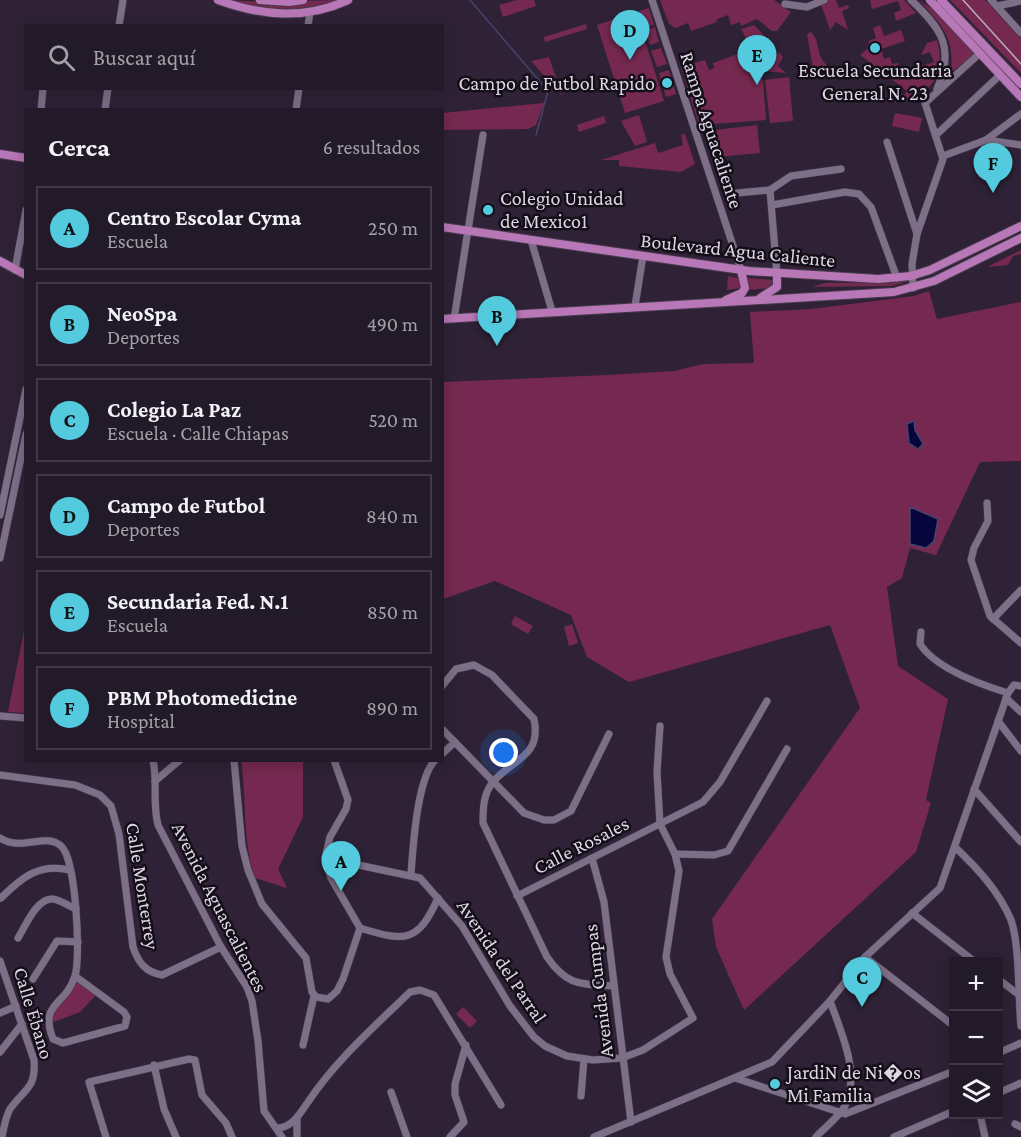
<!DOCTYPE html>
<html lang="es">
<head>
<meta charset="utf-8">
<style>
	body { margin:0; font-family:"Crimson Pro",serif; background:#2f2735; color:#f1f3f6 }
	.controls { position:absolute; right:18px; bottom:18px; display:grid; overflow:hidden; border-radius:0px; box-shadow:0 3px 15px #0003 }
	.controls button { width:54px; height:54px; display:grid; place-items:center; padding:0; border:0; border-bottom:2px solid #403846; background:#231a29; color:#f1f3f6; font:30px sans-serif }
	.you { position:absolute; left:504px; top:753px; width:21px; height:21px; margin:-15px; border:4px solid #fff; border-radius:50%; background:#1a73e8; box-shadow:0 0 0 9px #1a73e833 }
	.badge { display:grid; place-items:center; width:39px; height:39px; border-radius:50%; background:#54cade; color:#111; font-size:20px; font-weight:700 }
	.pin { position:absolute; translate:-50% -50px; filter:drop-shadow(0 2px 3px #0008) }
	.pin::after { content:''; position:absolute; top:32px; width:21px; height:18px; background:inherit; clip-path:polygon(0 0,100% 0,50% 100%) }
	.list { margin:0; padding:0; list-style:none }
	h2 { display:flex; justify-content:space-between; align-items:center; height:78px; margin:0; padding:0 24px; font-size:26px }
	h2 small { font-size:20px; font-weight:400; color:#a3a1a8 }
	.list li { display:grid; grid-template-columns:39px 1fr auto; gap:18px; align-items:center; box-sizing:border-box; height:84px; margin:0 12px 12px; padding:0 12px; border:2px solid #403846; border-radius:0px }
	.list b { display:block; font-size:22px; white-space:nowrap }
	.list p { margin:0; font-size:20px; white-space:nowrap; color:#a3a1a8 }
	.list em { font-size:20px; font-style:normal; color:#a3a1a8 }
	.icon { flex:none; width:33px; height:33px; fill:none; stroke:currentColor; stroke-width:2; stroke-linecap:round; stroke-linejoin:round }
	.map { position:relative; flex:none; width:1021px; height:1137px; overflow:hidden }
	.search { position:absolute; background:#231a29; box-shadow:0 3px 15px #0003; left:24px; top:24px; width:420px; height:66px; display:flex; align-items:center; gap:15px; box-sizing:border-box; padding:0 21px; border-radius:0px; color:#a3a1a8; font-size:22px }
	.panel { position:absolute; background:#231a29; box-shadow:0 3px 15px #0003; left:24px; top:108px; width:420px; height:654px; border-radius:0px }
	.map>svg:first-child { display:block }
</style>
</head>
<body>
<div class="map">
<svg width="1021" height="1137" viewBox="0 0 1021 1137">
	<rect width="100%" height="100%" fill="#2f2237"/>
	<g fill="#762950">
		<path d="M227 0 265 2 337 0C293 13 271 12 227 0Z"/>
		<polygon points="517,0 534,0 536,6 503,17 499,5"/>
		<polygon points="660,0 774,0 791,12 777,31 772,31 757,19 741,26 740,22 731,25 728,15 717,19 717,22 691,31 688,23 675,28 669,24"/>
		<polygon points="829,0 836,0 839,8 848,5 849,8 842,11 848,30 836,22 830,30 821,4"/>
		<polygon points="870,0 904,0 916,13 896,21 894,13 901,10 898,1 872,9"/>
		<path d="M919 0 935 11 975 53 951 73C955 36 941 25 919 0Z"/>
		<polygon points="950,0 985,0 1021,39 1021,73"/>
		<polygon points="649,8 654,25 644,28 639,11"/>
		<polygon points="636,12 664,101 625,113 597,25"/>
		<polygon points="586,24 587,29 545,42 544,37"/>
		<polygon points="754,25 774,46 768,53 774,58 779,52 783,57 778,66 786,73 763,71 753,41 748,42 741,29"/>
		<path d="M880 25 884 36 901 30 905 41 881 49 884 59 890 57 892 64 898 63 901 73 934 62 930 52 921 55 927 43 937 40C949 78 923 105 884 102L894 92 902 98 907 91 860 55 868 48 869 41 876 38 873 28Z"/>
		<polygon points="655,27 659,42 650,45 645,30"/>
		<path d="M811 32C822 43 814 55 829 67L827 72 814 74 807 34Z"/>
		<polygon points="661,48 667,64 657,67 651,51"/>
		<polygon points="738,54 740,62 747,60 752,75 763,80 766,120 699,125 681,67 705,60 709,70 714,68 713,63"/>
		<polygon points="549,57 562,96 531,61"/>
		<polygon points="669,70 676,94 666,97 659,73"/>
		<polygon points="789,77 793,121 770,123 765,80"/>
		<polygon points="544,103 536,125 528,129 443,130 443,113"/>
		<polygon points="895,113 922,118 919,132 892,126"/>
		<polygon points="639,115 647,142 635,146 621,121"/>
		<polygon points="604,116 606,123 579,132 577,125"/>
		<polygon points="757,125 760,153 717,157 715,130"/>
		<polygon points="685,134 695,164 681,172 619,166 619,160 601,160 655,143 658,153 683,145 681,135"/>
		<polygon points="1021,250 1021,254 1013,256 1008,265 987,267"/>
		<polygon points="728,276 741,279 740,288 727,290"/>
		<polygon points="748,278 773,280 773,285 770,288 748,290"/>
		<polygon points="906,282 891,286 812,287 825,283"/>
		<polygon points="929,291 937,319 1021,302 1021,461 980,462 936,555 910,548 902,578 887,587 898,666 948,699 926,800 931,803 916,852 744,1010 716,947 712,919 860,708 830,625 629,682 587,657 571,615 495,581 443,599 443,382 607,375 674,371 703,364 754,363 750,312 811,309 914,296"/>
		<polygon points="515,616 533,626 528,634 511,624"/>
		<polygon points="572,624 578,643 569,646 564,627"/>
		<polygon points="25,625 25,713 8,712"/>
		<path d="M241 761H303V817L278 869 287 888 255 878C242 840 247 799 241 761Z"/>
		<polygon points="79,980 97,994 80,1012 51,1023 52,1015"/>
		<polygon points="463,1007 477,1021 470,1028 456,1014"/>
	</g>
	<g fill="#06053c" stroke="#46446e" stroke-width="1.5">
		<polygon points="914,421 915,430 923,444 918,449 909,443 907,424"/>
		<polygon points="910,507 938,519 934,541 926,548 910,544"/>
	</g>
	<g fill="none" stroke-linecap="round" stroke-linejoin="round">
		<polyline stroke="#46446e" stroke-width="1.5" points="470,0 548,91 536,135"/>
		<defs>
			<g id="minor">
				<polyline points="652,0 741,270"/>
				<path d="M911 0C942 29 955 48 937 89"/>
				<polyline points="991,0 1021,33"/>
				<polyline points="785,4 807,7 824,0"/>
				<polyline points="997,6 1021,1"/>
				<polyline points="119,26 123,0"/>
				<polyline points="308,26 310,12"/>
				<polyline points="41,110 43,88"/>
				<polyline points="105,110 108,88"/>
				<polyline points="296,110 299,88"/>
				<polyline points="936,135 1000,75"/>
				<polyline points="986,140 1021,145"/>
				<polyline points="887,142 917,234"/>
				<polyline points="943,156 986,140 1021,114"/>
				<polyline points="770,190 777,275"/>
				<polyline points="737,193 770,190 791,176 841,169"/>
				<polyline points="772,205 845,192 859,194 871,207 897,278"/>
				<polyline points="531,240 552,311"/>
				<polyline points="15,270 26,210"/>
				<polyline points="913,288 912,264 917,234 943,159 925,103 979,54"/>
				<polyline points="635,306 643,256"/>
				<polyline points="454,319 483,135"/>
				<polyline points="987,503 988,521 974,548 971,560 990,616 1021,643"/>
				<polyline points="0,515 26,389"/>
				<polyline points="0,558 26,434"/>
				<polyline points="993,619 1021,590"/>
				<path d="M921 632 920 644C935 668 982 685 1008 693"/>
				<path d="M442 686 456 669 474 665 492 675 534 719C542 757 512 759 493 782 483 794 483 809 483 823L547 957C567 986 580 984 614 986"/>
				<polyline points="1006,698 1021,712"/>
				<polyline points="0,716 26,718"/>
				<polyline points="998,721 1021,751"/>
				<polyline points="442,729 524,813 544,820 554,820 571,811 609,734"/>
				<polyline points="442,754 455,742"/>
				<path d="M153 760C158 783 152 801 158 825L221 947 247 987 252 1001 258 1041 264 1111 282 1137"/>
				<polyline points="234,760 242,846 248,870 262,904 306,958 312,992 316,997 328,999 337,991 343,979 360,928"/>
				<polyline points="334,760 348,800 346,809 330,837 325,858 331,878 360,928"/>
				<path d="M0 775 75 785 100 795 111 806 119 834 133 947C138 962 145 972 162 975L221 947"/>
				<polyline points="155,781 180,760"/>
				<polyline points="974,789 1021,842"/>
				<path d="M0 838C21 852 45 832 61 846 76 858 81 957 75 976 65 1007 39 1002 53 1039L63 1043 125 1026 127 1017 124 1012 75 976"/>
				<path d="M955 847C977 868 999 891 1011 920 1020 946 1018 997 1021 1026"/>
				<polyline points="675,854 714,855 728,851 787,749"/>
				<polyline points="325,858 420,878 462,926 510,1006 534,1037 545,1046 567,1056 593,1060 622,1058 643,1050 693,1018 670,974 666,957 679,871 675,854 660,824 657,772 660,726"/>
				<polyline points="592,858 604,902 631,1122"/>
				<path d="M411 874C413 847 417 779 435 760"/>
				<polyline points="517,896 703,802 720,782 767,701"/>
				<path d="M1 898C22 877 39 863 70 870"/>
				<polyline points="912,913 975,962"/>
				<path d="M360 928C405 942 418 943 438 898"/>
				<path d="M18 938C25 927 37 897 53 899 60 900 69 906 76 909"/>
				<polyline points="865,957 954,1026"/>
				<path d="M0 961 34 1060C36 1089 25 1088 10 1109 5 1118 4 1128 2 1137"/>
				<polyline points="33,979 57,941 78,942"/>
				<polyline points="998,979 1018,994"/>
				<polyline points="0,1013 16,1006"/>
				<polyline points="303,1045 314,996"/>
				<polyline points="0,1052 22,1024"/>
				<polyline points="998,1053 1021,1043"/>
				<polyline points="154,1065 164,1109 176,1137"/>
				<polyline points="735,1078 845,1114 954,1071"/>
				<polyline points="391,1092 407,1137"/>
				<polyline points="998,1093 1021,1083"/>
				<polyline points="581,1096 584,1059"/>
				<polyline points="980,1114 985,1137"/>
				<polyline points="1015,1124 1021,1127"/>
				<path d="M278 1128C293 1127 300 1113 308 1102 336 1060 374 1027 410 992L420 990 434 995 501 1105"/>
				<polyline points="106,1137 89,1082 189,1059 195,1060 202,1095 226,1123 232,1137"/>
				<polyline points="297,1137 297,1118"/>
				<polyline points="450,1137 464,1122 455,1095 455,1084 466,1045"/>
				<polyline points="594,1137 772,1062 830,1001 865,957 940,888 1008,693 1014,685 1021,686"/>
				<path d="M816 1137C825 1127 838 1118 845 1106 861 1074 841 1032 830 1001"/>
				<polyline points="894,1137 954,1111"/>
			</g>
			<g id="major">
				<path d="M218 0C262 16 305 20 348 0"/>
				<polyline points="260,0 289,2 303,0"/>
				<polyline points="930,0 1021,97"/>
				<polyline points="941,0 1021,84"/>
				<polyline points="0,154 26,158"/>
				<polyline points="442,227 749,271 878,279 911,276 930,270 1021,226"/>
				<polyline points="0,261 26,275"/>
				<polyline points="760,298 777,287 777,275"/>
				<polyline points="726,300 742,293 745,288 741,270"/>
				<polyline points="442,319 894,292 934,281 1021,238"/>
			</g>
		</defs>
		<use href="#minor" stroke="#473c4d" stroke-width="8"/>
		<use href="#major" stroke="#473c4d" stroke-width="10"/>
		<use href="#minor" stroke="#7d6f87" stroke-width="7"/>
		<use href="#major" stroke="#b877b6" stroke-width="8"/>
		<polyline stroke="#b7aebd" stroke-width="1.5" points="963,0 1021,64"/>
	</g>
	<g fill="#54cade" stroke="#140e18" stroke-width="2">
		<circle cx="875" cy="48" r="6"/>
		<circle cx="667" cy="83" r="6"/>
		<circle cx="488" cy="210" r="6"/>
		<circle cx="775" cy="1084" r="6"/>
	</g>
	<g text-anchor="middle" stroke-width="5" stroke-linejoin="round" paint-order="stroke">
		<g font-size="20" fill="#ddd6e3" stroke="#140e18" text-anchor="start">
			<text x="875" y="77" text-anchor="middle">Escuela Secundaria<tspan x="875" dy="23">General N. 23</tspan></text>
			<text x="655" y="90" text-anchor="end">Campo de Futbol Rapido</text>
			<text x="500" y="205">Colegio Unidad<tspan x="500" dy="23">de Mexico1</tspan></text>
			<text x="787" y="1079">JardiN de Ni�os<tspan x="787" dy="23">Mi Familia</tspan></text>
		</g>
		<g font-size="20" fill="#ddd6e3" stroke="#140e18">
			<text transform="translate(712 130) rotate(72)" y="7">Rampa Aguacaliente</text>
			<text transform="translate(738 250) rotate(6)" y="7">Boulevard Agua Caliente</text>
			<text transform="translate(581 845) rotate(-27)" y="7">Calle Rosales</text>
			<text transform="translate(143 886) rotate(81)" y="7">Calle Monterrey</text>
			<text transform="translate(220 907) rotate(63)" y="7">Avenida Aguascalientes</text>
			<text transform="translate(502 961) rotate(56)" y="7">Avenida del Parral</text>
			<text transform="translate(598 991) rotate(-97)" y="7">Avenida Cumpas</text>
			<text transform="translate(34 1013) rotate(73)" y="7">Calle Ébano</text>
		</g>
	</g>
</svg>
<div class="controls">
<button>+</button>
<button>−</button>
<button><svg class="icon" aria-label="layers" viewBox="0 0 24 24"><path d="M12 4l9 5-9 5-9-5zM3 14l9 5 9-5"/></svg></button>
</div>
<div class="you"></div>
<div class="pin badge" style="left:341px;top:891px">A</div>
<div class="pin badge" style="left:497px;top:346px">B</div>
<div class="pin badge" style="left:862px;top:1007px">C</div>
<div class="pin badge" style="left:630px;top:60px">D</div>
<div class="pin badge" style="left:757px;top:85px">E</div>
<div class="pin badge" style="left:993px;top:193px">F</div>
<div class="search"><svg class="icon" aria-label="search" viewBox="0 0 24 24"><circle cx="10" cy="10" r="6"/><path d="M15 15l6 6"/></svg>Buscar aquí</div>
<section class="panel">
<h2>Cerca<small>6 resultados</small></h2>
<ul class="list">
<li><span class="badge">A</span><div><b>Centro Escolar Cyma</b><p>Escuela</p></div><em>250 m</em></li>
<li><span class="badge">B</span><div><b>NeoSpa</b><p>Deportes</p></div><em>490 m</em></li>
<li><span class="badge">C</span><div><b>Colegio La Paz</b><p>Escuela · Calle Chiapas</p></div><em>520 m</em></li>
<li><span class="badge">D</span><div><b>Campo de Futbol</b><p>Deportes</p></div><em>840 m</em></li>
<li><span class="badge">E</span><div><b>Secundaria Fed. N.1</b><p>Escuela</p></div><em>850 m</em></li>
<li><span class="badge">F</span><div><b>PBM Photomedicine</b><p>Hospital</p></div><em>890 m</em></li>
</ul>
</section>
</div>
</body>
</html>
